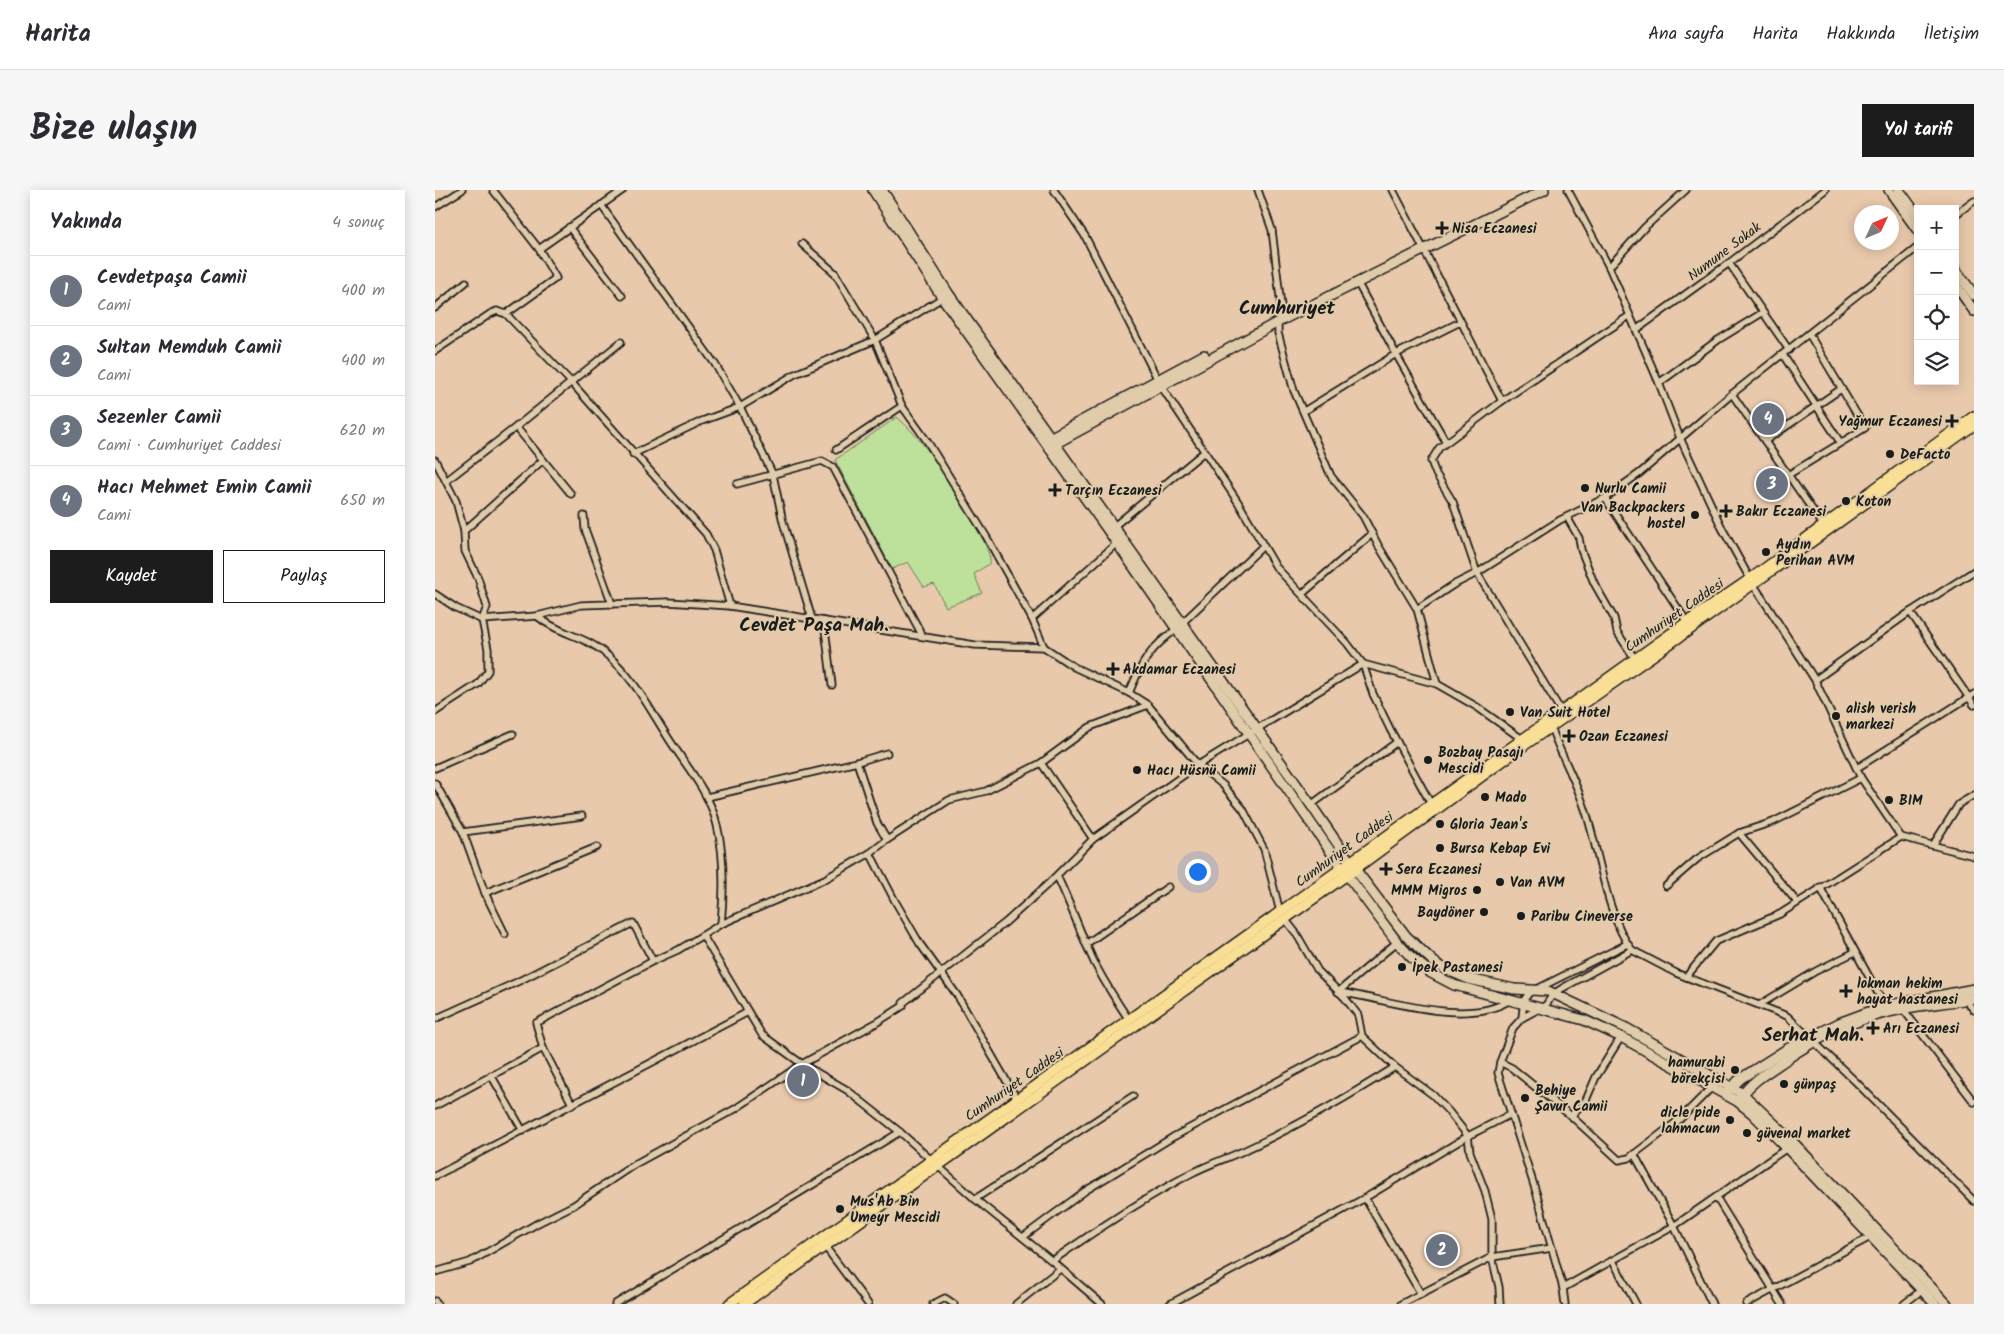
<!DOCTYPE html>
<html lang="tr">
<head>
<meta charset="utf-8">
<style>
	body { margin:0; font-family:Kalam,sans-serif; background:#f7f7f7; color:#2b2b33 }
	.controls { position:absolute; right:15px; top:15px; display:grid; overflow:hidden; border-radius:0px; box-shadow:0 2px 12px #0003 }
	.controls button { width:45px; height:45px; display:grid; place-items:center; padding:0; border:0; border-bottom:1px solid #e1e1e2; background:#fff; color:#2b2b33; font:25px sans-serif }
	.compass { position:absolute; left:1419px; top:15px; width:45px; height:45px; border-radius:50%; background:#fff; box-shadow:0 2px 12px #0003; rotate:46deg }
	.you { position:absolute; left:762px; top:681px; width:18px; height:18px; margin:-12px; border:4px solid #fff; border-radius:50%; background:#1a73e8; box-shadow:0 0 0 8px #1a73e833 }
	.badge { display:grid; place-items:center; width:32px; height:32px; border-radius:50%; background:#1c1c1c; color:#fff; font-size:16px; font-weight:700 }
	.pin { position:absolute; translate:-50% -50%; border:2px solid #fff; box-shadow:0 1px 5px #0006 }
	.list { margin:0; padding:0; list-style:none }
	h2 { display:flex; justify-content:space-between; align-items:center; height:65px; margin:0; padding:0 20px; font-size:21px }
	h2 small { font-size:16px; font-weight:400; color:#7c7c81 }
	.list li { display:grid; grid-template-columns:32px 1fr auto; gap:15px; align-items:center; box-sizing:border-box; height:70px; padding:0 20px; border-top:1px solid #e1e1e2 }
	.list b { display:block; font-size:19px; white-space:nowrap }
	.list p { margin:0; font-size:16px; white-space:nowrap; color:#7c7c81 }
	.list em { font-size:16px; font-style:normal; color:#7c7c81 }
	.actions { display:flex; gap:10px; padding:15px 20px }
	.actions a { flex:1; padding:11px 0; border:1px solid #1c1c1c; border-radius:0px; text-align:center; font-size:18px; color:#1c1c1c }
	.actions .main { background:#1c1c1c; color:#fff }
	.icon { flex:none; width:28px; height:28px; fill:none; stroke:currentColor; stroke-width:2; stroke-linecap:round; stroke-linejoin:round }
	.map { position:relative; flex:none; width:1539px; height:1114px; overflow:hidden; border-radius:0px }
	header { display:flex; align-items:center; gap:30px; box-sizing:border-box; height:70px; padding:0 25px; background:#fff; border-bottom:1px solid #e1e1e2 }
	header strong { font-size:24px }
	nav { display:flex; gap:28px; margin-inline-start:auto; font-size:18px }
	.intro { display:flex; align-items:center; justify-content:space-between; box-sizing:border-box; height:120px; padding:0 30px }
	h1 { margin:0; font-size:35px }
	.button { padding:12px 22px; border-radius:0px; background:#1c1c1c; color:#fff; font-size:18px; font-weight:700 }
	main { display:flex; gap:30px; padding:0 30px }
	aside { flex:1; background:#fff; border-radius:0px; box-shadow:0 2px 12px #0003 }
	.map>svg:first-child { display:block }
</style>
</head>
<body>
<header>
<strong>Harita</strong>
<nav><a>Ana sayfa</a><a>Harita</a><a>Hakkında</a><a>İletişim</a></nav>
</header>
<div class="intro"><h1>Bize ulaşın</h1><a class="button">Yol tarifi</a></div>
<main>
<aside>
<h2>Yakında<small>4 sonuç</small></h2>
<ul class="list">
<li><span class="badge" style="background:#6b7280">1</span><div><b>Cevdetpaşa Camii</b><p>Cami</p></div><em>400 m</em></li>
<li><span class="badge" style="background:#6b7280">2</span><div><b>Sultan Memduh Camii</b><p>Cami</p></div><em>400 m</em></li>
<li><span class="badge" style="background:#6b7280">3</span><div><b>Sezenler Camii</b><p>Cami · Cumhuriyet Caddesi</p></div><em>620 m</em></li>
<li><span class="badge" style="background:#6b7280">4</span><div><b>Hacı Mehmet Emin Camii</b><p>Cami</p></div><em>650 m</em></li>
</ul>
<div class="actions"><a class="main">Kaydet</a><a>Paylaş</a></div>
</aside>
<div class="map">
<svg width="1539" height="1114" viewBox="0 0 1539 1114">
	<rect width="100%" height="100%" fill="#e9c9ac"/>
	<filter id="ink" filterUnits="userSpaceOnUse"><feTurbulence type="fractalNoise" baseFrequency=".02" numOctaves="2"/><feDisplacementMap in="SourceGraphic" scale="10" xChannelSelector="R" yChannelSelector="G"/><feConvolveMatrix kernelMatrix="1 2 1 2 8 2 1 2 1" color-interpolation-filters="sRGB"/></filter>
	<g filter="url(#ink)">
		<path fill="#bde09a" stroke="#6c7e5b" d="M462 227C472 236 482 246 490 257 503 274 559 357 555 373L539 384 547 403 511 417 499 394 489 397 473 372 457 379 400 270Z"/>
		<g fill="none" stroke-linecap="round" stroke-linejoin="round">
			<defs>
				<g id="street">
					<polyline points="58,0 104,59 121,88 71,124"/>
					<polyline points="619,0 650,46 726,196 803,312 841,377 912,453 928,474 938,504 955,539 996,614"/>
					<polyline points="823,0 837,40 846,116 843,132 843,143 859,201 896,286 928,326 943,355 982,419 1018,395 1042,383 1018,312 1001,284 996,271 1004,258 1067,211 1194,126"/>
					<polyline points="958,0 1067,211"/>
					<polyline points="1133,0 1174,77 1224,193 1245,248 1287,338 1315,389 1380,490 1426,588 1466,647 1539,666"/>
					<polyline points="166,15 280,174 305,217 338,285 348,332 377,429"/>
					<polyline points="0,17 27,0"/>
					<polyline points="1520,25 1539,11"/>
					<polyline points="134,37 187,106"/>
					<polyline points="367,54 400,83 440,150 467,216 494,254 551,346 597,429 609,457"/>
					<polyline points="104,59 188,0"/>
					<polyline points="1294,73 1354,160"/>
					<polyline points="1174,77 1210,37 1251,0"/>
					<polyline points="0,118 31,92"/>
					<polyline points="1201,140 1294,73 1390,0"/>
					<polyline points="0,161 55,124 62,121 71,124 136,192 271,344 279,360 295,416"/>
					<polyline points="1348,165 1405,252"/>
					<polyline points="1224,193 1283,150 1327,123"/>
					<polyline points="1297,204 1388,335"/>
					<polyline points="869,221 961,164 922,92"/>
					<polyline points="81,237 136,304"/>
					<polyline points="1330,251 1406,199"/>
					<polyline points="1011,252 961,164 1025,132"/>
					<polyline points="401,260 467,216"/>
					<polyline points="198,264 267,231 305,217 360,184 440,150 510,106"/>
					<polyline points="0,270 21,311 29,341 30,361 43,388 52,417 47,430 53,459 53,481 43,494 0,522"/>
					<polyline points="1353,285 1430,238 1374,144"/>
					<polyline points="11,291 81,237 186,152"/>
					<polyline points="302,294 387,271 398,277 487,445"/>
					<polyline points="1170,308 1252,432"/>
					<polyline points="149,326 150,339 177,414"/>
					<polyline points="1132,327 1144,348 1146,360 1159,393 1179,428 1182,442 1200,469"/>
					<polyline points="678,337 769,262"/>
					<polyline points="29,341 108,270"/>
					<polyline points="0,404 21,418 47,430 102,426 146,415 233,412 295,416 540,455 609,457 639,477 694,503 713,515 763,575 788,595 808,619 829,659 845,722"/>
					<polyline points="867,404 937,344"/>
					<polyline points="982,419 1002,494"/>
					<polyline points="1475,422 1539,515"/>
					<path d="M102 426C123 444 151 446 171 464 199 487 215 520 234 549 251 576 275 603 282 635 290 667 289 701 286 734L243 760 218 771 101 833 108 858 137 914"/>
					<polyline points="597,429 682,353"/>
					<polyline points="389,431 397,495"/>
					<polyline points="746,434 828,356"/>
					<polyline points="1380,490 1475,422 1539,381"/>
					<path d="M694 503C706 474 715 457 742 439"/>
					<polyline points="1126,521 1042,383 1125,330 1170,308 1205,283 1297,204 1483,57"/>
					<path d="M1116 537C1126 566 1142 593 1151 622 1164 662 1172 728 1197 760L1241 783 1352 826 1421 892 1539 1011"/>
					<polyline points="422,572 442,633 452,650"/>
					<polyline points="606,573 658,649"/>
					<polyline points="0,578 78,544"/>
					<polyline points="1422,578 1539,504"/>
					<polyline points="0,593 28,642 50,703 70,744"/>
					<polyline points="272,607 422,572 452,563"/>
					<polyline points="876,615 962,552"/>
					<polyline points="28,642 147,626"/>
					<polyline points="1304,643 1362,712"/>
					<polyline points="1498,655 1524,614 1539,605"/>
					<polyline points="435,663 460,711 485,754 522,805 582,909"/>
					<path d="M622 686C636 715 646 745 660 774 670 793 682 812 694 830"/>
					<polyline points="1231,696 1262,669 1304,643 1338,632 1426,588"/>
					<polyline points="1385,697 1450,816"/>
					<polyline points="50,703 162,657"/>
					<polyline points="850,729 861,743 883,781 910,808 923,825 927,846 960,877 998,905 1014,922 1033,946 1035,962 1050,1001 1057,1029 1057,1067 1064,1097 1065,1114"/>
					<polyline points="286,734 390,689 435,663 452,650 514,610 551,601 606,573 655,537 713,515"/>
					<polyline points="268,746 327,845 367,874 412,900 465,942 540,1009 617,1071 667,1114"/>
					<polyline points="651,754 733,697"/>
					<polyline points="1251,787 1281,751 1345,724 1466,647"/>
					<polyline points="903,802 962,752"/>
					<path d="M904 802C952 809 1032 838 1075 810"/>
					<polyline points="1530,810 1539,820"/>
					<polyline points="1324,815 1381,781 1420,762"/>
					<polyline points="1468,819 1539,912"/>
					<polyline points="1087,828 1089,810 1094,803 1192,754"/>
					<polyline points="0,829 82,792 198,733 218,771"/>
					<polyline points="1065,872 1077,878 1136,926 1184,970 1194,968 1244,930 1279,895"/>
					<polyline points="56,885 88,941"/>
					<polyline points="0,916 108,858"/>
					<polyline points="1136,926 1151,910 1161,887 1186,847"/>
					<polyline points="1199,964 1239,1036 1277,1114"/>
					<polyline points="0,986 313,822"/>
					<polyline points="1281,1007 1347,1114"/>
					<polyline points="930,1008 986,1104"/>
					<polyline points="540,1009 698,906"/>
					<polyline points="588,1047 650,1001 738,947 927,846"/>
					<polyline points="389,1055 433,1114"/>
					<path d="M617 1071C661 1040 708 1009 755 984 772 975 790 969 808 961 861 937 911 908 960 877"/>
					<polyline points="1178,1071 1201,1114"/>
					<polyline points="0,1082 35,1072 103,1033 139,1015 200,974 300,919 367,874 441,833 468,816 468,813 571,732 615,692 658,649 763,575 928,474 1002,494 1042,517 1087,549"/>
					<polyline points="1128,1098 1239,1036 1352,958"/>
					<polyline points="0,1111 2,1114"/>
					<polyline points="180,1114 465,942"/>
					<polyline points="498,1114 510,1108 519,1114"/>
					<polyline points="581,1114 625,1079"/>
					<polyline points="735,1114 930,1008 1033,946 1076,924"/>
					<polyline points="966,1114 1057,1067 1117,1058"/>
					<polyline points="1130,1114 1128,1098 1102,1005 1063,883 1065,872 1078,838 1087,828 1111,815 1118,804 1126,799 1197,760"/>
					<polyline points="1311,1114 1437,1046"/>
					<polyline points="1469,1114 1487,1100"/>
				</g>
				<g id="secondary">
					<polyline points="438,0 507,107 682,353 907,678 962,752 976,767 996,783 1019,795 1149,830 1186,847 1302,911 1317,923 1352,958 1500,1114"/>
					<polyline points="447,0 513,103 876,615 920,679 971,746 999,772 1010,779 1034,789 1079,799 1113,801 1191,838 1308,904 1353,947 1512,1114"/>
					<polyline points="1454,0 1483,41"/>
					<polyline points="1464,0 1483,26"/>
					<polyline points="1520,79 1539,105"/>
					<polyline points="1520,94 1539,121"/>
					<polyline points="611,250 769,165"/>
					<polyline points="616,256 843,132 1109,0"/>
					<polyline points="1294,900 1305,889 1352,859 1404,833 1450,816 1539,799"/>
					<path d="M1306 907C1316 892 1331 883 1346 873 1382 847 1424 827 1467 819 1491 814 1515 813 1539 808"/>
				</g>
				<g id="primary">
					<polyline points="294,1114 1252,432 1315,389 1539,226"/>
					<polyline points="309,1114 912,685 1087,557 1253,441 1539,235"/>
				</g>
			</defs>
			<use href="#street" stroke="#1c1c1c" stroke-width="9"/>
			<use href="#secondary" stroke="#1c1c1c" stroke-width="12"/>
			<use href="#primary" stroke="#1c1c1c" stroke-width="12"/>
			<use href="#street" stroke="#e0cbaa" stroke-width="5.5"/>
			<use href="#secondary" stroke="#e0cbaa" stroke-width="9"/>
			<use href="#primary" stroke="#f9df96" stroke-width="9"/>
		</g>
	</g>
	<g fill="#1c1c1c" stroke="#e0cbaa" stroke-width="2">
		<path d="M1004.5 30.5h5v5h5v5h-5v5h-5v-5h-5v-5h5z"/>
		<path d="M1514.5 223.5h5v5h5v5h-5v5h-5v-5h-5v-5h5z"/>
		<circle cx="1455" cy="264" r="5"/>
		<circle cx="1150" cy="298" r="5"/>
		<path d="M617.5 292.5h5v5h5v5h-5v5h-5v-5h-5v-5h5z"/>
		<circle cx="1411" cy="311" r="5"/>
		<path d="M1288.5 313.5h5v5h5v5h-5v5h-5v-5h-5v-5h5z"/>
		<circle cx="1260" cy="325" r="5"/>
		<circle cx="1331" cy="362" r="5"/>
		<path d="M675.5 471.5h5v5h5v5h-5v5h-5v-5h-5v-5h5z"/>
		<circle cx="1075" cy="522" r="5"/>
		<circle cx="1401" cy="526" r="5"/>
		<path d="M1131.5 538.5h5v5h5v5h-5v5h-5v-5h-5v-5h5z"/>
		<circle cx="993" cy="570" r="5"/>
		<circle cx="702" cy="580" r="5"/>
		<circle cx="1050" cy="607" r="5"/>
		<circle cx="1454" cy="610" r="5"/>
		<circle cx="1005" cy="634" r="5"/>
		<circle cx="1005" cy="658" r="5"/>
		<path d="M948.5 671.5h5v5h5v5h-5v5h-5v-5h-5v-5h5z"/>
		<circle cx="1065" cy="692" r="5"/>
		<circle cx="1042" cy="700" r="5"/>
		<circle cx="1049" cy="722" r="5"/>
		<circle cx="1086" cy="726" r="5"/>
		<circle cx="967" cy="777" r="5"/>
		<path d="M1408.5 793.5h5v5h5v5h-5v5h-5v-5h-5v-5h5z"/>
		<path d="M1435.5 830.5h5v5h5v5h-5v5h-5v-5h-5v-5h5z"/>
		<circle cx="1300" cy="880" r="5"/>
		<circle cx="1349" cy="894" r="5"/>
		<circle cx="1090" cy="908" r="5"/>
		<circle cx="1295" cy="930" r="5"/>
		<circle cx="1312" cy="943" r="5"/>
		<circle cx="405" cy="1019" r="5"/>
	</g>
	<g text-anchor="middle" stroke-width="4" stroke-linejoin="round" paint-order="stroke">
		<g font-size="14" font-weight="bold" fill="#1c1c1c" stroke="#e0cbaa" text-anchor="start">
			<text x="1017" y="43">Nisa Eczanesi</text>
			<text x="1507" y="236" text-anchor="end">Yağmur Eczanesi</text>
			<text x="1465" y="269">DeFacto</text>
			<text x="1160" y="303">Nurlu Camii</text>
			<text x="630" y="305">Tarçın Eczanesi</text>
			<text x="1421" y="316">Koton</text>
			<text x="1250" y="322" text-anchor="end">Van Backpackers<tspan x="1250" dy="16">hostel</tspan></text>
			<text x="1301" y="326">Bakır Eczanesi</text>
			<text x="1341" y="359">Aydın<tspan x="1341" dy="16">Perihan AVM</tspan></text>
			<text x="688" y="484">Akdamar Eczanesi</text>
			<text x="1411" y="523">alish verish<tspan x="1411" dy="16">markezi</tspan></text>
			<text x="1085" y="527">Van Suit Hotel</text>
			<text x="1144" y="551">Ozan Eczanesi</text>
			<text x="1003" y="567">Bozbay Pasajı<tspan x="1003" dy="16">Mescidi</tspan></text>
			<text x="712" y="585">Hacı Hüsnü Camii</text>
			<text x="1060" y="612">Mado</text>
			<text x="1464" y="615">BIM</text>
			<text x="1015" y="639">Gloria Jean's</text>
			<text x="1015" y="663">Bursa Kebap Evi</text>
			<text x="961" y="684">Sera Eczanesi</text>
			<text x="1075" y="697">Van AVM</text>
			<text x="1032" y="705" text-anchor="end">MMM Migros</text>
			<text x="1039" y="727" text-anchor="end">Baydöner</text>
			<text x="1096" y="731">Paribu Cineverse</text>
			<text x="977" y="782">İpek Pastanesi</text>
			<text x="1422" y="798">lokman hekim<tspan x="1422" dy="16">hayat hastanesi</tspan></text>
			<text x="1448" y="843">Arı Eczanesi</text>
			<text x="1290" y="877" text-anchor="end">hamurabi<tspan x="1290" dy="16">börekçisi</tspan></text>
			<text x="1359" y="899">günpaş</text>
			<text x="1100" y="905">Behiye<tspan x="1100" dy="16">Şavur Camii</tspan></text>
			<text x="1285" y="927" text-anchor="end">dicle pide<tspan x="1285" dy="16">lahmacun</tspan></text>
			<text x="1322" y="948">güvenal market</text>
			<text x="415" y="1016">Mus'Ab Bin<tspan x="415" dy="16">Umeyr Mescidi</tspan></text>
		</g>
		<g font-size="14" fill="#1c1c1c" stroke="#e0cbaa">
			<text transform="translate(1289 61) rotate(-37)" y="5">Numune Sokak</text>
			<text transform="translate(1239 425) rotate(-35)" y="5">Cumhuriyet Caddesi</text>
			<text transform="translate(909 659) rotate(-36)" y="5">Cumhuriyet Caddesi</text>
			<text transform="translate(579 894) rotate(-35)" y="5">Cumhuriyet Caddesi</text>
		</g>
		<g font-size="19" font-weight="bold" fill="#1c1c1c" stroke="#e0cbaa">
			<text x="852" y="124">Cumhuriyet</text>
			<text x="379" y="441">Cevdet Paşa Mah.</text>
			<text x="1378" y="851">Serhat Mah.</text>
		</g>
	</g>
</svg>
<div class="controls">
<button>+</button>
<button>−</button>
<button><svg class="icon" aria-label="locate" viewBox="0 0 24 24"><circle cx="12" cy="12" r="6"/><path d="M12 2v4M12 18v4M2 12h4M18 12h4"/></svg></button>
<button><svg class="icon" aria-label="layers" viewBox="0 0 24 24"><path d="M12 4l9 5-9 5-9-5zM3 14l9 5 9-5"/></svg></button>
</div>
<svg class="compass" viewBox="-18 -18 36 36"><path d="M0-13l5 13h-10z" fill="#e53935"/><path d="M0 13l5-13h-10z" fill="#7c7c81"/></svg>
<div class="you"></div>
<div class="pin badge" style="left:368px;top:891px;background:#6b7280">1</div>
<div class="pin badge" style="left:1007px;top:1060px;background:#6b7280">2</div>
<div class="pin badge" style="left:1337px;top:294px;background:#6b7280">3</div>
<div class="pin badge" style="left:1333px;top:229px;background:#6b7280">4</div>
</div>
</main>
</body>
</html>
